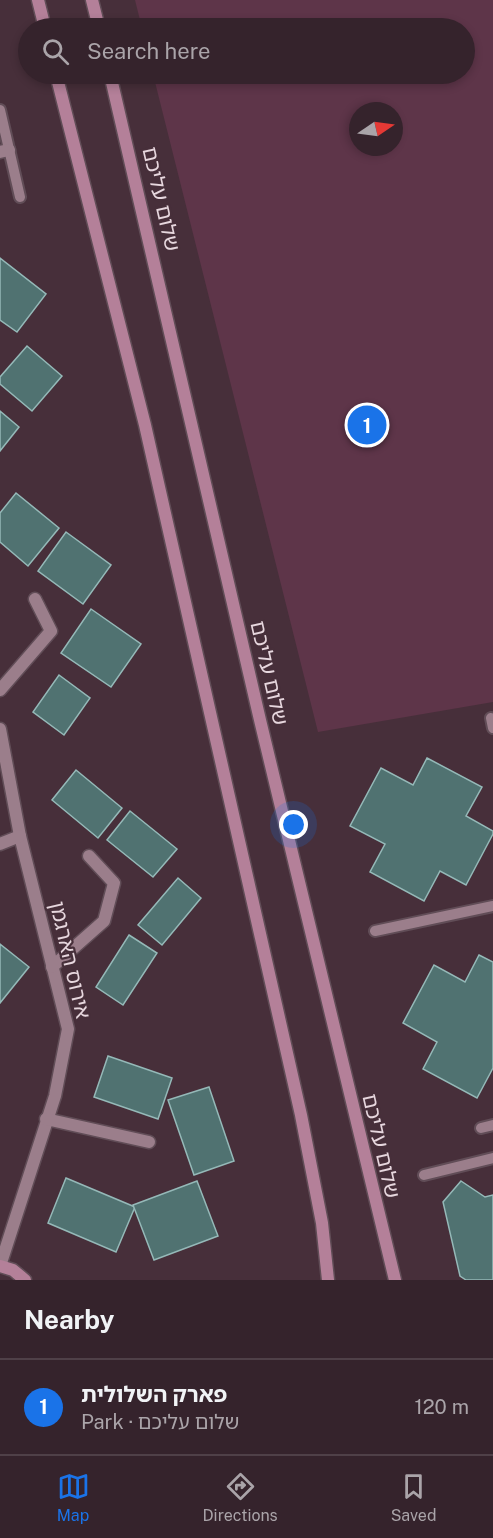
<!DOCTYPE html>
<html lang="en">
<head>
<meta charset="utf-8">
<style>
	body { margin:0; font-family:"Public Sans","Noto Sans Hebrew",sans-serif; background:#3d2b34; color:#f1f3f6 }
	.compass { position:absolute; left:349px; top:102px; width:54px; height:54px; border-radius:50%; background:#35232c; box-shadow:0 3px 9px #0003; rotate:77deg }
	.you { position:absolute; left:294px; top:825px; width:21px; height:21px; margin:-15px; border:4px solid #fff; border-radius:50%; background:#1a73e8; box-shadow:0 0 0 9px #1a73e833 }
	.badge { display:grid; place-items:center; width:39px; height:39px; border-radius:50%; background:#1a73e8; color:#fff; font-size:20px; font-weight:700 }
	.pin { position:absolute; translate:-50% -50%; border:3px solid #fff; box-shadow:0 2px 6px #0006 }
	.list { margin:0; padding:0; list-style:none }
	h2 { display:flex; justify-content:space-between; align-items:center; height:78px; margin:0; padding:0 24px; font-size:26px }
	h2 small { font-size:20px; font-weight:400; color:#aaa4a9 }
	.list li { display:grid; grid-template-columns:39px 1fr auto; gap:18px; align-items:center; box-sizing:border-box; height:96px; padding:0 24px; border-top:2px solid #4f4048 }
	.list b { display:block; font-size:22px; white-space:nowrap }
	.list p { margin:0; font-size:20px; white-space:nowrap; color:#aaa4a9 }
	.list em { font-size:20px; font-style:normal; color:#aaa4a9 }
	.icon { flex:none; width:33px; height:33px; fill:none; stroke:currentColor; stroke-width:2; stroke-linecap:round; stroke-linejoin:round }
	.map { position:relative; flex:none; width:493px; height:1280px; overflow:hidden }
	.search { position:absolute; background:#35232c; box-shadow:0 3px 9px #0003; left:18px; right:18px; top:18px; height:66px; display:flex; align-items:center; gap:15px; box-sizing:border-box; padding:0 21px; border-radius:33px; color:#aaa4a9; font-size:22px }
	.sheet { height:174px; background:#35232c }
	nav { display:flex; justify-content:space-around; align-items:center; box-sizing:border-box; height:84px; border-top:2px solid #4f4048; background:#35232c; font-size:16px; color:#aaa4a9 }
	nav a { display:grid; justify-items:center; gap:3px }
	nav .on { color:#1a73e8 }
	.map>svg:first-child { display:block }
</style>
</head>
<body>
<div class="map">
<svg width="493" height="1280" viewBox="0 0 493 1280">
	<rect width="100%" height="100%" fill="#472f3a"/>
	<path fill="#5e3549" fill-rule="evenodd" d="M135 0H493V702L318 732 153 74H464V28H142ZM358 111H394V147H358Z"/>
	<g fill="#507271" stroke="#95b9b8" stroke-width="1.5">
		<polygon points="0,258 46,294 17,332 0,320"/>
		<polygon points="27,346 62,376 32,411 0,384 0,377"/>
		<polygon points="0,411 19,427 0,451"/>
		<polygon points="16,493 59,528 28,566 0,542 0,513"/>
		<polygon points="66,532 111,565 83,604 38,571"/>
		<polygon points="91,609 141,644 111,687 61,653"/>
		<polygon points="59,675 90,698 64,735 33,712"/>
		<polygon points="427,758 482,787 466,816 493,831 493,834 466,885 440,871 424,901 370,872 385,844 350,826 381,768 413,785"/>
		<polygon points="76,770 122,808 98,838 52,800"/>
		<polygon points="130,811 177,849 153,877 107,840"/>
		<polygon points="178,878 201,898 162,945 138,925"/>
		<polygon points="129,935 157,953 123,1005 96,987"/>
		<polygon points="0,944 29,967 0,1003"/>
		<polygon points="479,955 493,962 493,1068 477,1098 423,1069 437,1042 403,1023 434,965 465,982"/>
		<polygon points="108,1056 172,1078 158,1119 94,1097"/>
		<polygon points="209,1087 234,1161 194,1175 168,1100"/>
		<polygon points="66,1178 135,1207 116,1252 48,1223"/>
		<polygon points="197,1181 218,1236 154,1260 133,1205"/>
		<polygon points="461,1181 485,1197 493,1195 493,1280 466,1280 460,1276 443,1202"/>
	</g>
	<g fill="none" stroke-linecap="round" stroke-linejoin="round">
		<defs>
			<g id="lane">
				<polyline points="0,110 20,197"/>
				<polyline points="491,718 493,728"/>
				<polyline points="375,931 493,906"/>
				<polyline points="481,1128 493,1125"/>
				<polyline points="424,1175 493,1158"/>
			</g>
			<g id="street">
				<polyline points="0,152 9,150"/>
				<polyline points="0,690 51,631 35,599"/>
				<polyline points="0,729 20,836 68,1029 55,1096 0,1266"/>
				<polyline points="0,844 20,836"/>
				<polyline points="52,967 104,921 114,883 89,856"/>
				<polyline points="46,1119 149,1142"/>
			</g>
			<g id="secondary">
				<polyline points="38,0 45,28"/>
				<polyline points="92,0 99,28"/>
				<polyline points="56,74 145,425 301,1115 322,1223 328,1280"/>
				<polyline points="110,74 260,720 395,1280"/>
				<polyline points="0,1266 13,1270 25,1280"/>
			</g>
		</defs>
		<use href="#lane" stroke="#614d57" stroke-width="14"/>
		<use href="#street" stroke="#614d57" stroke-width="15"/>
		<use href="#secondary" stroke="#614d57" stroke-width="15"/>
		<use href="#lane" stroke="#9b7e8b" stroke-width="10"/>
		<use href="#street" stroke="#9b7e8b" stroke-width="12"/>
		<use href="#secondary" stroke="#b48099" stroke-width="12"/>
	</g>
	<g text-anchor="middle" stroke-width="4.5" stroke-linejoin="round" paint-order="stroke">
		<g font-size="21" fill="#e7d7de" stroke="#472f3a">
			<text transform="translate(161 199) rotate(77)" y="7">שלום עליכם</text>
			<text transform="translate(269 673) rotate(77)" y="7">שלום עליכם</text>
			<text transform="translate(70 960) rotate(77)" y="7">אירוס הארגמן</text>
			<text transform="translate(381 1146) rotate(77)" y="7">שלום עליכם</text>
		</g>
	</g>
</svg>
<svg class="compass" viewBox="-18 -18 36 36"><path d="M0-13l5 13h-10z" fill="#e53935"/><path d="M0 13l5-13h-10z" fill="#aaa4a9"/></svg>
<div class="you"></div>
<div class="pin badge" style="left:367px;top:425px">1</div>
<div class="search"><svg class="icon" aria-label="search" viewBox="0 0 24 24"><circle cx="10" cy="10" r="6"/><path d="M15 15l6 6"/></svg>Search here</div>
</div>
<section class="sheet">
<h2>Nearby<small></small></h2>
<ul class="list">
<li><span class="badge">1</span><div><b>פארק השלולית</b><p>Park · שלום עליכם</p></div><em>120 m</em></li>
</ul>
</section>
<nav>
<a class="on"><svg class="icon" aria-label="map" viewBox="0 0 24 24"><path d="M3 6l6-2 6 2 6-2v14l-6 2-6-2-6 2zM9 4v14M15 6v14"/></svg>Map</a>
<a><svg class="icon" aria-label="directions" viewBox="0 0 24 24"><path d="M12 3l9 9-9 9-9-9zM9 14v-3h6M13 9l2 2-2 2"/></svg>Directions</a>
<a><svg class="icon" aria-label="saved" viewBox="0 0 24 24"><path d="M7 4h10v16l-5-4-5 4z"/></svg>Saved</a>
</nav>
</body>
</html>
